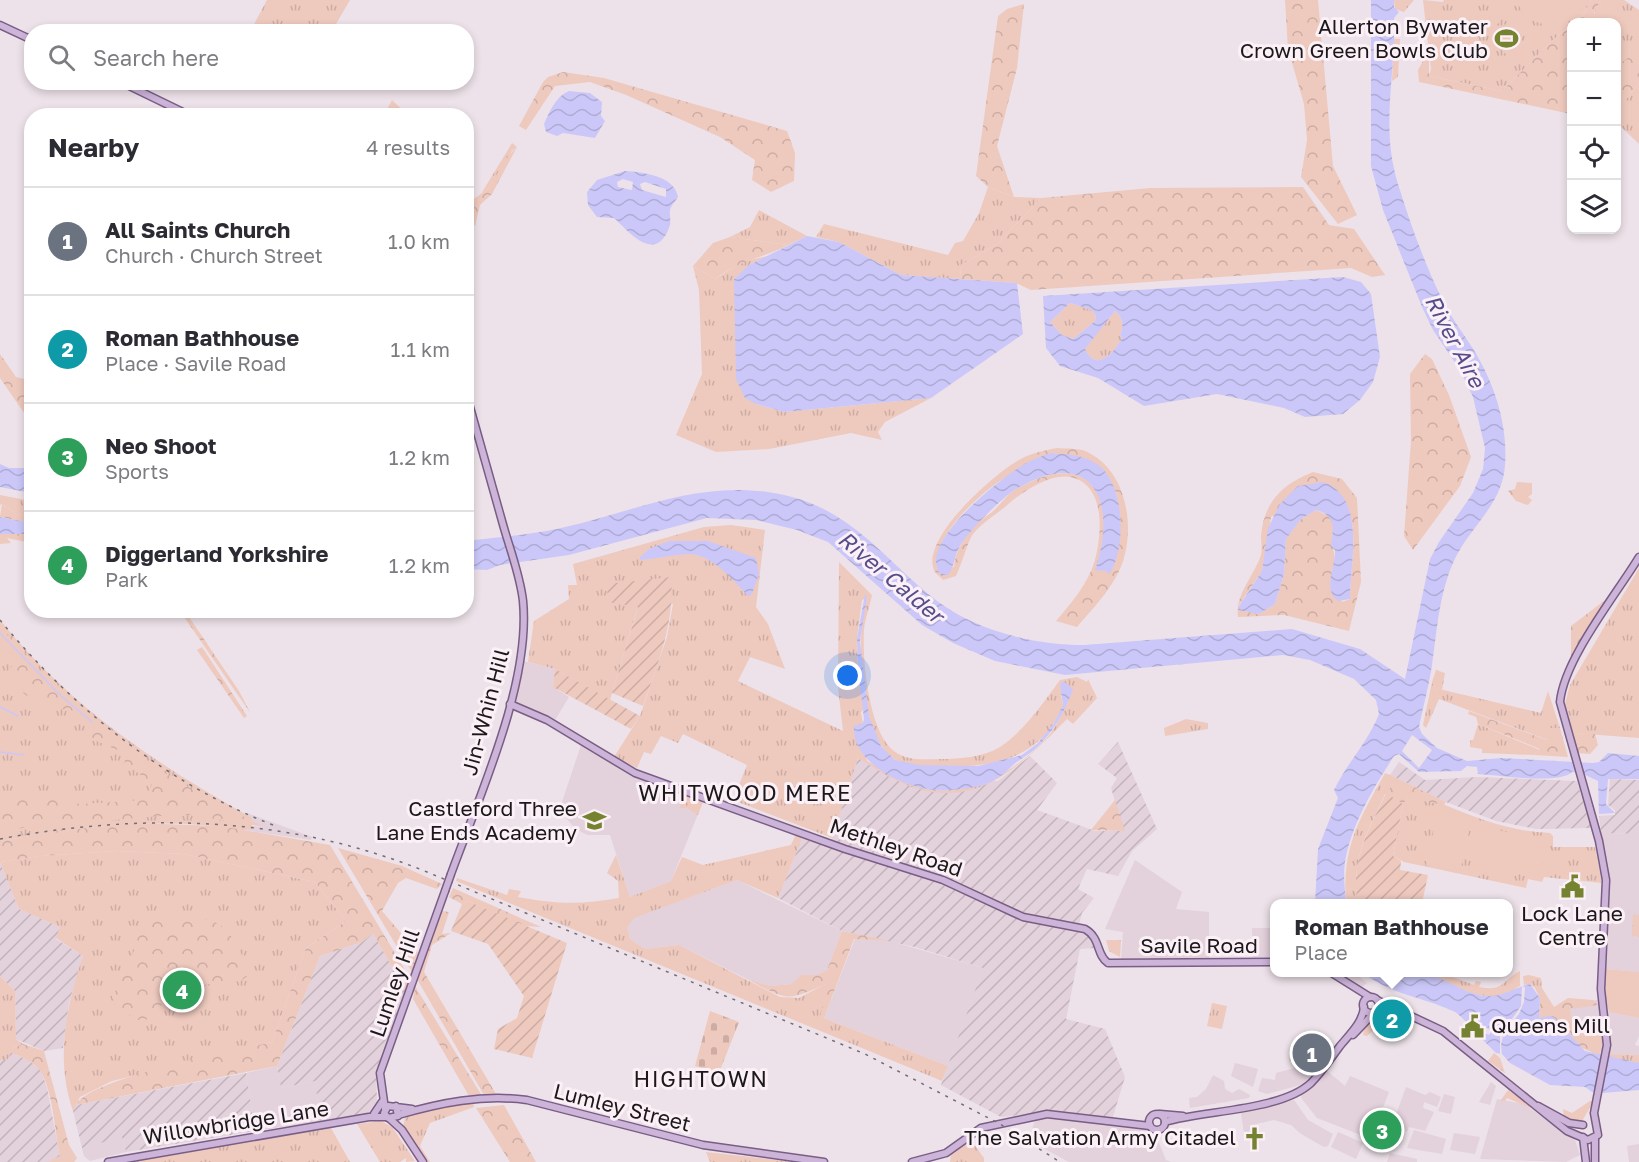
<!DOCTYPE html>
<html lang="en">
<head>
<meta charset="utf-8">
<style>
	body { margin:0; font-family:"Golos Text",sans-serif; background:#f7f7f7; color:#2b2b33 }
	.controls { position:absolute; right:18px; top:18px; display:grid; overflow:hidden; border-radius:12px; box-shadow:0 3px 9px #0003 }
	.controls button { width:54px; height:54px; display:grid; place-items:center; padding:0; border:0; border-bottom:2px solid #e1e1e2; background:#fff; color:#2b2b33; font:30px sans-serif }
	.you { position:absolute; left:848px; top:676px; width:21px; height:21px; margin:-15px; border:4px solid #fff; border-radius:50%; background:#1a73e8; box-shadow:0 0 0 9px #1a73e833 }
	.badge { display:grid; place-items:center; width:39px; height:39px; border-radius:50%; background:#0f766e; color:#fff; font-size:20px; font-weight:700 }
	.pin { position:absolute; translate:-50% -50%; border:3px solid #fff; box-shadow:0 2px 6px #0006 }
	.popup { position:absolute; left:1270px; top:899px; width:243px; height:78px; box-sizing:border-box; display:grid; place-content:center; border-radius:12px; background:#fff; filter:drop-shadow(0 2px 4px #0005); font-size:20px; white-space:nowrap; color:#7c7c81 }
	.popup b { font-size:22px; color:#2b2b33 }
	.popup::after { content:''; position:absolute; left:50%; top:100%; margin-left:-12px; border:12px solid transparent; border-top-color:#fff }
	.list { margin:0; padding:0; list-style:none }
	h2 { display:flex; justify-content:space-between; align-items:center; height:78px; margin:0; padding:0 24px; font-size:26px }
	h2 small { font-size:20px; font-weight:400; color:#7c7c81 }
	.list li { display:grid; grid-template-columns:39px 1fr auto; gap:18px; align-items:center; box-sizing:border-box; height:108px; padding:0 24px; border-top:2px solid #e1e1e2 }
	.list b { display:block; font-size:22px; white-space:nowrap }
	.list p { margin:0; font-size:20px; white-space:nowrap; color:#7c7c81 }
	.list em { font-size:20px; font-style:normal; color:#7c7c81 }
	.icon { flex:none; width:33px; height:33px; fill:none; stroke:currentColor; stroke-width:2; stroke-linecap:round; stroke-linejoin:round }
	.map { position:relative; flex:none; width:1639px; height:1162px; overflow:hidden }
	.search { position:absolute; background:#fff; box-shadow:0 3px 9px #0003; left:24px; top:24px; width:450px; height:66px; display:flex; align-items:center; gap:15px; box-sizing:border-box; padding:0 21px; border-radius:24px; color:#7c7c81; font-size:22px }
	.panel { position:absolute; background:#fff; box-shadow:0 3px 9px #0003; left:24px; top:108px; width:450px; height:510px; border-radius:24px }
	.map>svg:first-child { display:block }
</style>
</head>
<body>
<div class="map">
<svg width="1639" height="1162" viewBox="0 0 1639 1162">
	<defs>
		<pattern id="industrial-furrows" width="10" height="10" patternUnits="userSpaceOnUse" patternTransform="scale(1.5)"><rect width="10" height="10" fill="#e3d1db"/><path d="M-1 1l2-2M0 10L10 0M9 11l2-2" fill="none" stroke="#c2b3bb"/></pattern>
		<pattern id="grass-tufts" width="24" height="20" patternUnits="userSpaceOnUse" patternTransform="scale(1.5)"><rect width="24" height="20" fill="#eec9be"/><path d="M3 7l-1-3M5 7V3M7 7l1-3M15 17l-1-3M17 17v-4M19 17l1-3" fill="none" stroke="#ccaca3"/></pattern>
		<pattern id="forest-crowns" width="20" height="18" patternUnits="userSpaceOnUse" patternTransform="scale(1.5)"><rect width="20" height="18" fill="#eec9be"/><path d="M2 6a3 3 0 1 1 6 0M12 15a3 3 0 1 1 6 0" fill="none" stroke="#ccaca3"/></pattern>
		<pattern id="cemetery-stones" width="16" height="16" patternUnits="userSpaceOnUse" patternTransform="scale(1.5)"><rect width="16" height="16" fill="#eec9be"/><path d="M2 7V4a2 2 0 0 1 4 0v3zM10 15v-3a2 2 0 0 1 4 0v3z" fill="#ccaca3"/></pattern>
		<pattern id="garden-furrows" width="10" height="10" patternUnits="userSpaceOnUse" patternTransform="scale(1.5)"><rect width="10" height="10" fill="#eec9be"/><path d="M-1 1l2-2M0 10L10 0M9 11l2-2" fill="none" stroke="#ccaca3"/></pattern>
		<pattern id="water-waves" width="16" height="10" patternUnits="userSpaceOnUse" patternTransform="scale(1.5)"><rect width="16" height="10" fill="#cbc8f9"/><path d="M0 5q4-4 8 0t8 0" fill="none" stroke="#aeabd5"/></pattern>
	</defs>
	<rect width="100%" height="100%" fill="#ede2e9"/>
	<g fill="#e3d1db">
		<polygon points="523,661 555,669 553,687 569,697 555,720 516,703 515,698"/>
		<polygon points="581,745 632,776 704,799 671,881 630,897 610,835 587,835 576,829 564,816 561,805"/>
		<polygon points="247,813 312,837 311,840 243,830 243,825 264,827 245,818"/>
		<polygon points="1601,833 1639,834 1639,915 1633,915 1633,936 1639,937 1639,972 1606,969 1608,869"/>
		<polygon points="1135,860 1182,892 1176,909 1209,912 1209,958 1121,960 1123,932 1105,929"/>
		<polygon points="737,880 842,931 827,970 817,975 801,975 793,984 770,986 747,979 679,945 645,949 630,939 627,927 633,918"/>
		<polygon points="1252,928 1275,928 1275,958 1253,957"/>
		<polygon points="855,939 890,941 983,968 948,1066 824,1018"/>
		<polygon points="1338,973 1355,973 1367,983 1362,987"/>
		<polygon points="1599,1000 1609,1012 1639,1018 1639,1036 1635,1045 1639,1046 1639,1055 1610,1054 1586,1045 1568,1026 1564,1002"/>
		<polygon points="1235,1063 1258,1069 1253,1087 1231,1076"/>
		<polygon points="277,1066 281,1088 315,1081 320,1121 255,1131 246,1073"/>
		<polygon points="1298,1067 1312,1077 1304,1084 1267,1094 1258,1091 1262,1078 1275,1080 1276,1073"/>
		<polygon points="1326,1070 1345,1086 1350,1076 1389,1092 1371,1139 1317,1118 1302,1099 1300,1093 1317,1084"/>
		<polygon points="1213,1075 1224,1081 1225,1089 1232,1093 1239,1089 1250,1095 1249,1098 1190,1108 1189,1098 1197,1097 1206,1089"/>
		<polygon points="1491,1082 1496,1086 1490,1105 1479,1102"/>
		<polygon points="1406,1087 1425,1095 1430,1092 1441,1097 1437,1107 1424,1102 1423,1108 1434,1112 1425,1131 1409,1127 1407,1132 1392,1126"/>
		<polygon points="1444,1094 1455,1097 1451,1114 1438,1111"/>
		<polygon points="1497,1099 1524,1104 1575,1140 1580,1155 1566,1162 1480,1159"/>
		<polygon points="1294,1100 1308,1120 1333,1134 1328,1146 1324,1147 1301,1134 1291,1125 1274,1120 1251,1125 1249,1133 1244,1133 1241,1113"/>
		<polygon points="1055,1116 1144,1128 1157,1138 1166,1160 1171,1162 1069,1162 1028,1140 1036,1118"/>
		<polygon points="1414,1130 1446,1139 1442,1154 1407,1148"/>
		<polygon points="1338,1132 1363,1143 1356,1159 1331,1147"/>
		<polygon points="1454,1133 1480,1137 1475,1154 1450,1150"/>
		<polygon points="122,1136 126,1152 90,1161 84,1156 82,1148"/>
		<polygon points="1639,1144 1639,1162 1629,1162 1627,1146"/>
		<polygon points="1390,1153 1417,1159 1417,1162 1387,1162"/>
	</g>
	<g fill="url(#industrial-furrows)">
		<polygon points="1118,742 1157,829 1132,851 1118,876 1087,869 1078,889 1094,898 1082,913 1079,925 1089,937 1095,948 1080,949 1066,1019 1105,1029 1125,1077 1112,1120 1059,1111 1001,1117 941,1085 983,968 915,947 842,931 778,898 802,838 829,847 858,758 895,780 998,781 1030,756 1057,783 1037,810 1095,831 1124,831 1111,788 1117,778 1098,764"/>
		<polygon points="1399,762 1425,780 1477,777 1577,781 1591,828 1536,829 1496,821 1446,802 1390,775"/>
		<polygon points="1610,779 1639,780 1639,834 1601,833 1599,816 1615,815 1615,810 1608,805"/>
		<polygon points="0,862 19,909 60,927 56,939 83,956 69,1003 63,1048 44,1051 16,1039 15,991 0,976"/>
		<polygon points="373,933 406,992 376,1073 377,1102 372,1111 366,1114 320,1121 315,1081 281,1088 277,1066 320,956 362,942"/>
		<polygon points="10,1052 30,1061 41,1071 47,1088 61,1162 0,1162 0,1061 8,1059"/>
		<polygon points="246,1073 255,1131 126,1152 122,1137 82,1148 73,1111 76,1105"/>
	</g>
	<g fill="url(#grass-tufts)" fill-rule="evenodd">
		<polygon points="267,0 350,0 332,31 257,31 252,28"/>
		<polygon points="1394,0 1414,0 1404,12 1395,9"/>
		<polygon points="1423,0 1443,2 1444,0 1591,0 1584,14 1554,39 1502,91 1429,76 1431,69"/>
		<polygon points="1601,0 1624,0 1639,10 1639,52 1617,66 1616,22 1593,22 1595,10"/>
		<polygon points="1639,83 1639,144 1617,123 1617,111"/>
		<polygon points="392,100 408,115 384,115"/>
		<polygon points="512,143 517,147 512,151 489,188 481,194"/>
		<polygon points="988,187 1014,197 1041,198 997,244 961,265 960,279 901,275 839,242 816,237 824,224 948,255 955,243 963,241 979,213"/>
		<polygon points="759,210 807,236 788,245 730,237 750,227"/>
		<polygon points="768,256 749,265 756,404 784,412 931,398 885,422 878,432 882,440 851,433 769,449 716,452 676,435 702,374 699,290 693,266 715,279 741,262"/>
		<polygon points="1070,303 1092,310 1096,316 1095,321 1073,339 1062,335 1050,322"/>
		<path d="M1115 311C1123 318 1124 325 1120 335L1122 338C1114 353 1097 373 1084 349Z"/>
		<polygon points="0,495 31,501 31,509 19,516 2,504 0,505"/>
		<path d="M731 525 765 530 756 607 768 624 785 669 750 657 738 681 843 731 838 687 839 562 872 595C870 606 865 618 864 630 862 660 869 733 894 751 908 762 925 759 942 759 960 759 984 757 1000 747 1024 731 1043 703 1060 680L1077 677 1087 682 1088 679 1097 698 1073 724 1067 719C1025 761 981 809 915 788 895 782 876 769 858 758L832 838 733 800 747 765 683 734 678 743 661 736 651 754 644 752 637 768 614 757 640 716 667 637 673 604 638 606 610 700 555 669 528 662 534 621 569 599 568 585H577L573 564 704 527ZM867 598C855 634 859 736 894 759 905 767 921 765 934 766 988 769 1041 761 1063 705L1061 695 1068 702C1062 713 1057 725 1050 734 1018 771 966 803 916 787 898 781 883 769 867 761L860 725 863 723 861 713 864 708 859 676 854 672 858 668 857 638 862 600Z"/>
		<polygon points="1639,568 1639,738 1573,733 1565,704 1570,685"/>
		<path d="M0 620C71 708 155 763 252 818V829L243 830C161 816 81 827 0 841Z"/>
		<polygon points="1432,682 1435,688 1541,713 1548,691 1560,728 1550,728 1548,740 1439,699 1426,728 1423,725"/>
		<polygon points="1186,719 1208,723 1208,729 1165,736 1164,728"/>
		<polygon points="1478,724 1540,750 1534,755 1482,753 1482,749 1470,747 1470,740 1473,740"/>
		<path d="M1385 773 1390 775V796L1385 794C1367 834 1351 857 1358 903L1346 904C1342 846 1358 822 1385 773Z"/>
		<path d="M1408 798C1421 800 1437 801 1450 807 1481 820 1515 832 1550 833L1553 836V847H1595L1602 883 1544 877 1542 882 1528 879 1526 888 1404 862 1393 856 1403 804Z"/>
		<path d="M796 834 802 838 778 898 737 880 634 918 627 927 630 939 645 949 679 945 780 997 799 998 829 982 821 1017 948 1066 942 1081 456 881 457 878 507 895 509 889 521 891 518 897C555 904 582 905 619 898L618 881 607 873 616 855 630 897 671 881 682 857 703 865 791 845Z"/>
		<path d="M117 851 184 854 315 882 346 921 306 948 272 1042 112 1081 80 1097 73 1111C55 1060 66 1006 83 956L56 938 60 927 19 909 0 862 39 856Z"/>
		<polygon points="1106,940 1121,940 1120,957 1109,951"/>
		<path d="M1520 971V986C1515 988 1513 992 1508 993 1481 1004 1446 983 1422 973H1442L1474 985 1476 981 1481 982 1479 987C1505 992 1502 980 1520 971Z"/>
		<polygon points="1529,975 1541,978 1542,988 1535,988 1530,984 1524,985 1523,976"/>
		<polygon points="0,976 15,991 16,1039 23,1044 13,1048 8,1059 0,1061"/>
		<polygon points="1212,1003 1227,1006 1222,1029 1207,1026"/>
		<polygon points="1389,1010 1405,1017 1406,1022 1375,1029 1367,1036 1363,1035 1364,1028 1383,1011"/>
		<polygon points="1494,1053 1500,1058 1505,1073 1488,1061"/>
		<polygon points="1608,1054 1639,1055 1639,1063 1611,1059"/>
		<polygon points="1508,1090 1530,1106 1531,1108 1507,1098 1505,1101 1501,1100"/>
		<polygon points="473,1101 474,1107 430,1123 420,1146 430,1162 427,1162 403,1127 405,1118 417,1112"/>
		<polygon points="1590,1101 1594,1101 1582,1121 1574,1122 1564,1118 1563,1109 1572,1113"/>
		<polygon points="381,1121 392,1127 415,1161 406,1162 406,1158 400,1162 380,1162 357,1124"/>
		<polygon points="331,1128 350,1162 130,1162 136,1160"/>
		<polygon points="971,1140 984,1158 984,1162 950,1162 951,1155"/>
		<polygon points="706,1152 795,1162 710,1162"/>
	</g>
	<g fill="url(#forest-crowns)" fill-rule="evenodd">
		<polygon points="1285,0 1318,0 1333,166 1357,215 1338,224 1301,177 1307,140 1304,104 1288,49"/>
		<polygon points="1591,0 1601,0 1595,10 1593,22 1575,22 1584,14"/>
		<polygon points="1024,4 1017,68 997,146 1014,197 988,187 976,176 998,16 1007,9"/>
		<polygon points="1571,25 1571,114 1419,82 1418,70 1429,50 1429,76 1502,91 1554,39"/>
		<polygon points="1394,39 1400,39 1398,77 1392,81"/>
		<polygon points="1636,52 1639,52 1639,83 1617,111 1617,66"/>
		<polygon points="563,72 604,78 787,131 795,153 794,181 771,192 752,180 755,160 720,137 626,95 590,82 555,86 526,130 519,126 543,82 548,77"/>
		<polygon points="517,147 492,194 480,205 475,226 467,218 467,204 489,188 506,158"/>
		<polygon points="1303,187 1329,225 1354,229 1385,275 1372,277 1351,268 1031,290 1016,283 960,279 961,265 997,244 1041,198 1150,188"/>
		<path d="M730 237 788 245C763 258 737 261 715 279L693 266 713 243Z"/>
		<polygon points="0,354 16,377 24,379 31,390 31,423 0,378"/>
		<polygon points="1425,354 1432,359 1449,395 1471,457 1460,486 1413,550 1404,536 1411,441 1410,374"/>
		<path d="M1057 448C1066 449 1077 448 1085 451 1123 467 1134 517 1125 554 1119 582 1095 606 1077 627L1056 621C1072 602 1088 584 1095 560 1102 533 1106 484 1070 477 1049 473 1019 494 1005 507 995 515 981 524 973 534 968 541 961 566 956 576L943 580C940 577 935 573 934 570 921 539 990 478 1014 463 1027 454 1042 451 1057 448ZM1051 453 1080 457 1098 465 1116 493 1120 538 1106 571 1096 569C1118 503 1095 445 1018 488 1006 494 999 508 988 515 971 527 956 546 954 567L937 569C931 537 981 492 1006 477 1020 468 1036 461 1051 453Z"/>
		<path d="M1313 472 1342 479 1357 498 1361 582 1349 631 1284 615 1238 617C1235 596 1252 578 1260 558 1263 551 1261 543 1261 536 1264 501 1283 484 1313 472ZM1332 486C1365 514 1350 562 1350 599L1342 602 1332 570 1335 560 1332 538 1334 523 1331 517 1316 510 1301 519 1286 538 1284 574 1275 604 1259 614 1239 610V605L1262 571 1271 517Z"/>
		<polygon points="1517,482 1532,483 1532,494 1528,497 1532,500 1528,505 1516,501 1508,491 1515,489"/>
		<polygon points="2,504 19,516 31,509 31,523 0,517"/>
		<polygon points="3,532 31,534 31,543 7,538 11,543 0,544 0,534"/>
		<polygon points="1613,594 1571,661 1571,626"/>
		<polygon points="180,611 185,611 239,691 251,714"/>
		<path d="M0 627 76 711C42 706 25 704 8 671L17 660 0 640Z"/>
		<polygon points="202,647 247,716 244,718 197,650"/>
		<polygon points="1436,670 1445,673 1442,690 1435,688 1432,682"/>
		<polygon points="1469,711 1547,740 1550,728 1560,728 1568,757 1534,755 1540,749 1478,724 1476,717 1468,714"/>
		<path d="M98 728C151 767 206 799 265 827L183 814 0 830V817L16 802 39 794 65 796 79 804 147 800 152 783 134 770 123 768 125 760 120 751 82 735Z"/>
		<polygon points="1573,733 1595,734 1598,745 1590,754 1577,753"/>
		<polygon points="1390,775 1446,802 1444,805 1408,798 1403,804 1390,796"/>
		<polygon points="682,791 704,799 698,815 687,808 680,808"/>
		<polygon points="1115,800 1125,831 1091,830"/>
		<path d="M133 823 220 826 330 845 410 978 406 992 373 933 362 942 320 956 277 1066 76 1105C91 1077 237 1051 272 1042L306 948 346 921 315 882 184 854 117 851 40 856 0 862V841L52 832Z"/>
		<polygon points="338,848 402,866 442,884 437,889 406,878 398,883 382,911 418,953 412,972"/>
		<polygon points="453,888 541,927 524,926 467,901 462,904 449,897"/>
		<polygon points="442,911 449,912 442,934 451,933 432,945 424,972 496,1094 484,1095 417,979"/>
		<polygon points="1633,914 1639,915 1639,937 1632,936"/>
		<path d="M175 918C211 918 224 918 240 952 244 959 251 964 251 973L241 981 192 986 176 991 146 1020H135L112 998 138 942 135 936 142 923Z"/>
		<path d="M842 931 890 941 854 939 824 1018 820 1017 828 983C786 1002 788 1001 747 979L770 986 792 984 801 975H817L827 970Z"/>
		<polygon points="415,986 482,1096 469,1096 413,999"/>
		<polygon points="1535,988 1542,988 1554,1007 1568,998 1593,1000 1598,1005 1570,1009 1572,1025 1577,1034 1603,1035 1600,1056 1580,1047 1557,1020 1539,1018 1540,998"/>
		<path d="M23 1044 44 1051 69 1145 77 1158 74 1162H47L60 1156C55 1133 53 1092 41 1072 35 1062 21 1057 10 1052L13 1048Z"/>
		<polygon points="504,1105 536,1162 510,1162 476,1108"/>
	</g>
	<g fill="url(#cemetery-stones)">
		<polygon points="710,1011 739,1022 719,1073 695,1066"/>
		<polygon points="1299,1035 1332,1048 1312,1077 1289,1060"/>
	</g>
	<g fill="url(#garden-furrows)">
		<path d="M671 577C675 623 658 663 643 706L612 693 638 607 608 602 607 584Z"/>
		<polygon points="555,669 640,716 631,729 553,687"/>
		<path d="M1386 793 1403 804 1393 856 1401 861 1400 870 1428 875 1422 903H1358C1350 860 1368 832 1386 793Z"/>
		<polygon points="467,901 567,943 532,1058 494,1049 498,1029 517,1018 524,996 488,944 451,931 462,904"/>
	</g>
	<g fill="#eec9be">
		<path d="M1516 0H1585C1573 33 1529 33 1516 0Z"/>
		<polygon points="1493,12 1502,19 1490,32 1482,24"/>
		<polygon points="1505,24 1521,38 1507,55 1490,40"/>
		<polygon points="1467,37 1481,50 1475,58 1460,45"/>
		<polygon points="1438,811 1472,818 1460,872 1426,865"/>
		<polygon points="1482,827 1547,840 1540,875 1475,862"/>
		<polygon points="1606,969 1639,972 1639,1018 1609,1012 1604,994"/>
	</g>
	<g fill="url(#water-waves)" fill-rule="evenodd">
		<path d="M1371 0H1394V7L1399 12 1394 18C1396 78 1380 125 1398 184 1410 223 1424 262 1442 299 1451 318 1464 334 1475 352 1495 385 1508 426 1505 465 1503 505 1468 528 1453 563 1439 595 1437 631 1432 665 1429 686 1423 707 1419 727L1422 734 1437 748 1467 761 1501 758 1593 763 1599 762 1608 753 1639 756V779H1608L1606 804 1615 813 1599 814 1598 781 1581 773 1572 772C1559 785 1498 775 1478 774L1477 767 1467 766 1461 771 1419 772 1399 754 1394 756C1374 787 1351 825 1345 862 1343 875 1345 890 1346 903H1315L1318 849 1338 798 1334 790C1347 763 1368 742 1379 714L1376 700 1354 679 1310 660 1283 655 1065 675 995 661 953 643 922 625 828 542 797 530 756 520 707 518 569 555 500 565 487 570 467 569 466 541C498 537 530 535 561 528 641 510 708 475 792 497 850 512 883 556 927 593 969 629 1030 645 1084 645L1292 629 1360 649 1405 679 1430 559 1439 542 1473 493 1483 469 1485 448 1473 397 1460 370 1433 330 1422 307 1383 210 1371 166ZM1412 735 1432 750 1419 768 1402 751Z"/>
		<path d="M569 91 590 93 602 102 601 116 605 121 595 138 563 133 557 136 546 132 544 124C550 111 555 97 569 91Z"/>
		<path d="M625 171C643 172 675 176 678 197 676 201 671 205 670 210 669 216 672 222 669 228 655 264 629 232 614 218L597 217 588 205 587 192 597 180ZM623 179 633 182 632 190 618 187 617 182ZM645 182 666 189V197L642 190 640 184Z"/>
		<polygon points="807,236 839,242 901,275 1017,283 1023,334 931,398 784,412 756,404 745,398 736,379 734,279 749,265"/>
		<path d="M1343 277 1361 282 1371 294 1380 357 1373 382 1360 400 1343 414 1305 417 1284 408 1217 394 1144 406 1098 378 1060 366 1046 348 1043 296ZM1070 303 1092 310 1096 316 1095 321 1073 339 1062 335 1050 322ZM1115 311C1123 318 1124 325 1120 335L1122 338C1114 353 1096 373 1085 349Z"/>
		<path d="M1051 453C1067 454 1084 455 1097 464 1125 483 1127 549 1109 574L1106 571 1095 570C1118 504 1094 444 1018 488 1004 495 967 533 960 546 954 556 955 566 948 575H941C914 546 1002 476 1025 464 1033 459 1042 456 1051 453Z"/>
		<polygon points="0,464 9,468 31,468 31,493 0,487"/>
		<path d="M1323 482C1367 497 1350 564 1350 599L1338 601C1322 589 1336 566 1335 550L1331 546C1333 528 1337 516 1316 510L1301 519 1286 539 1284 574 1275 604 1259 614 1238 610 1239 606 1262 571 1268 528 1280 504 1298 486Z"/>
		<polygon points="0,517 31,523 31,534 0,534"/>
		<path d="M669 541H708L756 558 759 574 752 594 748 596C733 580 711 553 687 554 671 555 656 559 640 560V557L649 549Z"/>
		<path d="M865 594 867 598 860 641 869 716 881 746 895 760 919 765 978 766 1022 755 1038 743 1054 723 1063 705 1060 685 1063 681 1073 689C1065 712 1053 733 1034 750 1027 756 1018 760 1012 766 1004 774 996 780 986 784 972 789 950 791 936 790 904 788 851 763 854 726L863 723 864 719 859 676 854 672 858 668 857 638Z"/>
		<path d="M1363 973C1381 973 1402 970 1420 973 1443 975 1462 994 1486 996 1504 997 1514 987 1530 984L1540 998 1539 1018 1550 1016 1555 1018 1585 1051 1639 1063V1090L1603 1093 1592 1092 1585 1087 1550 1085 1510 1063 1502 1054 1496 1053 1477 1034 1480 1031 1489 1035 1492 1031 1478 1022 1471 1026C1465 1022 1460 1014 1453 1011 1422 997 1390 994 1363 973Z"/>
	</g>
	<polygon fill="#ede2e9" points="1522,985 1525,988 1524,1002 1519,1014 1504,1032 1501,1045 1502,1055 1500,1056 1500,1036 1521,1006"/>
	<g fill="none" stroke-linecap="round" stroke-linejoin="round">
		<g stroke="#cbc8f9" stroke-width="1.5">
			<polyline points="0,633 60,695 92,722"/>
			<polyline points="0,707 18,716"/>
			<polyline points="0,752 23,755"/>
		</g>
		<defs>
			<g id="major">
				<polyline points="0,25 32,40"/>
				<polyline points="121,82 191,116"/>
				<path d="M510 704 547 720 635 773 845 849 943 880 1023 917 1085 929C1101 938 1096 955 1108 963L1275 962"/>
				<path d="M451 874C479 797 531 683 523 601 520 574 509 547 502 521 490 479 478 436 466 393"/>
				<polyline points="1330,972 1370,997"/>
				<circle cx="1371" cy="1005" r="8"/>
				<path d="M1377 1000 1443 1031 1567 1131 1588 1140 1598 1135 1594 1113 1607 1045 1601 989 1606 880 1599 841 1560 702C1564 659 1616 595 1639 557"/>
				<polyline points="1353,1035 1375,1012"/>
				<polyline points="396,1106 398,1116 388,1118 384,1113 388,1106 412,1109"/>
				<polyline points="1538,1106 1569,1123 1583,1125"/>
				<polyline points="385,1109 380,1073 445,891"/>
				<circle cx="1157" cy="1122" r="8"/>
				<polyline points="374,1114 382,1102"/>
				<polyline points="1160,1114 1183,1116"/>
				<path d="M398 1115C440 1103 482 1094 527 1100L703 1145 824 1162"/>
				<polyline points="390,1119 402,1130 423,1162"/>
				<path d="M1165 1122C1204 1110 1281 1111 1311 1083 1322 1072 1331 1058 1340 1046 1349 1035 1363 1022 1364 1007"/>
				<polyline points="1583,1137 1586,1162"/>
				<polyline points="108,1162 369,1117 386,1117"/>
				<polyline points="912,1162 946,1153 981,1128 1047,1114 1150,1126"/>
				<polyline points="1595,1162 1595,1139"/>
			</g>
		</defs>
		<use href="#major" stroke="#795d85" stroke-width="9"/>
		<use href="#major" stroke="#cdb4d9" stroke-width="6"/>
		<g stroke="#746d72" stroke-width="1.5" stroke-dasharray="3 6" stroke-linecap="butt">
			<path d="M0 620C71 707 167 784 273 825"/>
			<path d="M0 839C144 812 290 816 427 872L865 1054 1000 1124 1060 1162"/>
		</g>
		<defs>
			<polyline id="major-bridge" points="445,891 451,874"/>
		</defs>
		<use href="#major-bridge" stroke="#795d85" stroke-width="9" stroke-linecap="butt"/>
		<use href="#major-bridge" stroke="#cdb4d9" stroke-width="6"/>
	</g>
	<defs>
		<symbol id="stadium-bare" viewBox="-9 -9 18 18"><path d="M0-5a6.5 5 0 1 0 0 10a6.5 5 0 1 0 0-10ZM-3.5-1.8h7v3.6h-7Z" fill="#758230" stroke="#fbf0f6" stroke-width="2.5" paint-order="stroke"/></symbol>
		<symbol id="school-bare" viewBox="-9 -9 18 18"><path d="M0-5L7-2L0 1L-7-2ZM-4 1L0 2.5L4 1V4Q0 6-4 4Z" fill="#758230" stroke="#fbf0f6" stroke-width="2.5" paint-order="stroke"/></symbol>
		<symbol id="civic-bare" viewBox="-9 -9 18 18"><path d="M-.6-6.5H3V-4.5H.6V-3L4-1V1h2V6H-6V1h2V-1L-.6-3ZM-1.2 2.5V6h2.4V2.5Z" fill="#758230" stroke="#fbf0f6" stroke-width="2.5" paint-order="stroke"/></symbol>
		<symbol id="church-bare" viewBox="-9 -9 18 18"><path d="M-1.2-6h2.4v3.5h3.3v2.4h-3.3V6h-2.4V-.1h-3.3v-2.4h3.3Z" fill="#758230" stroke="#fbf0f6" stroke-width="2.5" paint-order="stroke"/></symbol>
	</defs>
	<g fill-rule="evenodd">
		<use href="#stadium-bare" x="1490" y="22" width="33" height="33"/>
		<use href="#school-bare" x="578" y="804" width="33" height="33"/>
		<use href="#civic-bare" x="1556" y="870" width="33" height="33"/>
		<use href="#civic-bare" x="1456" y="1010" width="33" height="33"/>
		<use href="#church-bare" x="1238" y="1122" width="33" height="33"/>
	</g>
	<g text-anchor="middle" stroke-width="6" stroke-linejoin="round" paint-order="stroke">
		<g font-size="21" fill="#1b171a" stroke="#fbf0f6" text-anchor="end">
			<text x="1488" y="34">Allerton Bywater<tspan x="1488" dy="24">Crown Green Bowls Club</tspan></text>
			<text x="577" y="816">Castleford Three<tspan x="577" dy="24">Lane Ends Academy</tspan></text>
			<text x="1572" y="921" text-anchor="middle">Lock Lane<tspan x="1572" dy="24">Centre</tspan></text>
			<text x="1491" y="1033" text-anchor="start">Queens Mill</text>
			<text x="1236" y="1145">The Salvation Army Citadel</text>
		</g>
		<g font-size="21" fill="#1b171a" stroke="#fbf0f6">
			<text transform="translate(486 712) rotate(-75)" y="7">Jin-Whin Hill</text>
			<text transform="translate(896 848) rotate(19)" y="7">Methley Road</text>
			<text x="1199" y="953">Savile Road</text>
			<text transform="translate(395 983) rotate(-71)" y="7">Lumley Hill</text>
			<text transform="translate(622 1108) rotate(14)" y="7">Lumley Street</text>
			<text transform="translate(236 1123) rotate(-9)" y="7">Willowbridge Lane</text>
		</g>
		<g font-size="22" font-style="italic" fill="#554d8a" stroke="#fbf0f6">
			<text transform="translate(1455 341) rotate(62)" y="8">River Aire</text>
			<text transform="translate(891 577) rotate(40)" y="8">River Calder</text>
		</g>
		<g font-size="22" letter-spacing="1.5" fill="#1b171a" stroke="#fbf0f6">
			<text x="745" y="801">WHITWOOD MERE</text>
			<text x="701" y="1087">HIGHTOWN</text>
		</g>
	</g>
</svg>
<div class="controls">
<button>+</button>
<button>−</button>
<button><svg class="icon" aria-label="locate" viewBox="0 0 24 24"><circle cx="12" cy="12" r="6"/><path d="M12 2v4M12 18v4M2 12h4M18 12h4"/></svg></button>
<button><svg class="icon" aria-label="layers" viewBox="0 0 24 24"><path d="M12 4l9 5-9 5-9-5zM3 14l9 5 9-5"/></svg></button>
</div>
<div class="you"></div>
<div class="pin badge" style="left:1312px;top:1053px;background:#6b7280">1</div>
<div class="pin badge" style="left:1392px;top:1019px;background:#0f9aa8">2</div>
<div class="popup"><b>Roman Bathhouse</b>Place</div>
<div class="pin badge" style="left:1382px;top:1130px;background:#2e9e5b">3</div>
<div class="pin badge" style="left:182px;top:990px;background:#2e9e5b">4</div>
<div class="search"><svg class="icon" aria-label="search" viewBox="0 0 24 24"><circle cx="10" cy="10" r="6"/><path d="M15 15l6 6"/></svg>Search here</div>
<section class="panel">
<h2>Nearby<small>4 results</small></h2>
<ul class="list">
<li><span class="badge" style="background:#6b7280">1</span><div><b>All Saints Church</b><p>Church · Church Street</p></div><em>1.0 km</em></li>
<li><span class="badge" style="background:#0f9aa8">2</span><div><b>Roman Bathhouse</b><p>Place · Savile Road</p></div><em>1.1 km</em></li>
<li><span class="badge" style="background:#2e9e5b">3</span><div><b>Neo Shoot</b><p>Sports</p></div><em>1.2 km</em></li>
<li><span class="badge" style="background:#2e9e5b">4</span><div><b>Diggerland Yorkshire</b><p>Park</p></div><em>1.2 km</em></li>
</ul>
</section>
</div>
</body>
</html>
